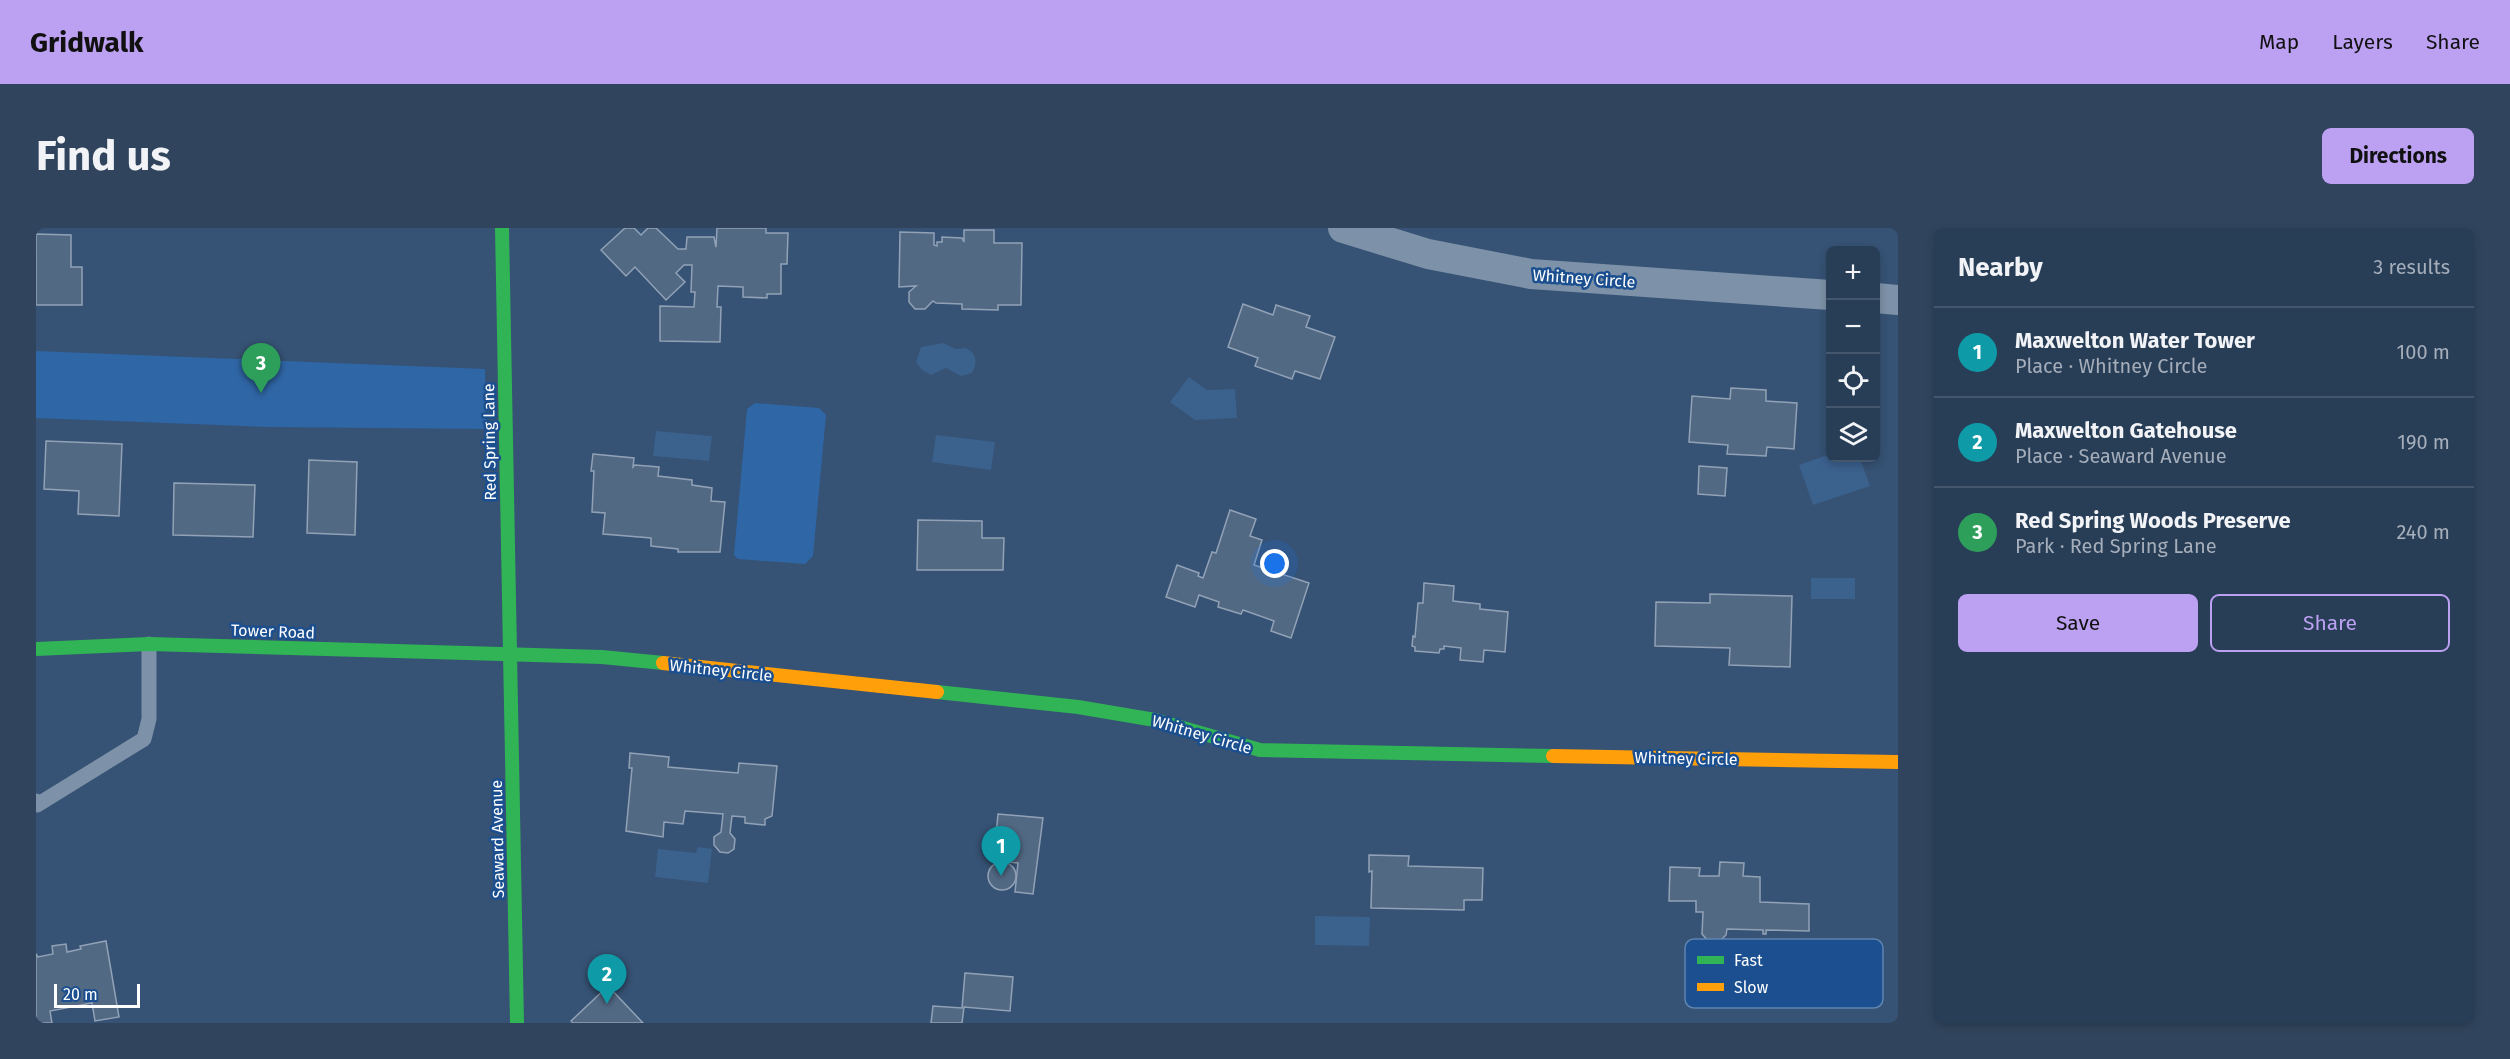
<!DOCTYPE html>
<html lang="en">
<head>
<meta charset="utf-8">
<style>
	body { margin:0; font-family:"Fira Sans",sans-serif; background:#30455d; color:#f1f3f6 }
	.controls { position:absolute; right:18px; top:18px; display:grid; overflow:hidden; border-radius:9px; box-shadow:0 3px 9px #0003 }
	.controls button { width:54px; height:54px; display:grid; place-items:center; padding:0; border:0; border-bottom:2px solid #44576d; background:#283e57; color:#f1f3f6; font:30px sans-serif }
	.scale { position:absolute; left:18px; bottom:15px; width:86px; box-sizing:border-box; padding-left:6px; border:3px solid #fff; border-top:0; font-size:16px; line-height:21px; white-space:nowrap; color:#fff; -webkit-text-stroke:4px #1b4f8f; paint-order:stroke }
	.you { position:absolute; left:1239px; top:336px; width:21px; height:21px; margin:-15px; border:4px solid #fff; border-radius:50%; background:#1a73e8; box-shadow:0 0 0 9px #1a73e833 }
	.badge { display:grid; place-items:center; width:39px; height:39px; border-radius:50%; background:#bca0f2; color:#fff; font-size:20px; font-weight:700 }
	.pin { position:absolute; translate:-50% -50px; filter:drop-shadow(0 2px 3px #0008) }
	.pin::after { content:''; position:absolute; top:32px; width:21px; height:18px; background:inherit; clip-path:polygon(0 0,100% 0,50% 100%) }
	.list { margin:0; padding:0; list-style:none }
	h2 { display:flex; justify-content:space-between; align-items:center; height:78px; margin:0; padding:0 24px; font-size:26px }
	h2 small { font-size:20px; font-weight:400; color:#a5aeba }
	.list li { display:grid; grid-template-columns:39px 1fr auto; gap:18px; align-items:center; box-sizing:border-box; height:90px; padding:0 24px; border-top:2px solid #44576d }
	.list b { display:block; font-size:22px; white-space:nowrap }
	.list p { margin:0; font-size:20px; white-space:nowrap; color:#a5aeba }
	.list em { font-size:20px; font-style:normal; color:#a5aeba }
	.actions { display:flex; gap:12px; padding:18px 24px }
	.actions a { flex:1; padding:14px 0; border:2px solid #bca0f2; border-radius:9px; text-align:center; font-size:21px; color:#bca0f2 }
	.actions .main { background:#bca0f2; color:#111 }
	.icon { flex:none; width:33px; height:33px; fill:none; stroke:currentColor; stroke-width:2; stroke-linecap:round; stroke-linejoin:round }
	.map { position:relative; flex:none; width:1862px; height:795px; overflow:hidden; border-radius:9px }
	header { display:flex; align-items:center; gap:36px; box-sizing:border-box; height:84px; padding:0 30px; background:#bca0f2; color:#111 }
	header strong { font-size:28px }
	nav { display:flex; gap:33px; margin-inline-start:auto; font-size:21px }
	.intro { display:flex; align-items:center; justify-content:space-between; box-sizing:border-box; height:144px; padding:0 36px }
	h1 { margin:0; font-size:42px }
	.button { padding:15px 27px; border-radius:9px; background:#bca0f2; color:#111; font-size:21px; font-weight:700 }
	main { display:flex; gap:36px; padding:0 36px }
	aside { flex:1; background:#283e57; border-radius:9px; box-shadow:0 3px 9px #0003 }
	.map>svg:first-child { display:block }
</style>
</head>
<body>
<header>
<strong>Gridwalk</strong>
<nav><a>Map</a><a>Layers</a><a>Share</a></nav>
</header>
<div class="intro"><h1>Find us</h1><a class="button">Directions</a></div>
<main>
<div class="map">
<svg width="1862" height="795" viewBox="0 0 1862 795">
	<rect width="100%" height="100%" fill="#365274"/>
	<g fill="#2f66a5">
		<polygon points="0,123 449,141 450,201 232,199 0,190"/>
		<polygon points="719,175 783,180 790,187 777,328 769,336 702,331 698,327 711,181"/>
	</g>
	<g fill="#3b618d">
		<path d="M907 115 920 121 930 120C941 126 942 134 936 145L925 148 910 140 895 147 886 142 880 134 885 119Z"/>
		<polygon points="1153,149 1171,162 1199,161 1201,190 1159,192 1134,174"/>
		<polygon points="620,203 676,208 673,233 617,228"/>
		<polygon points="900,207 959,214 955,242 896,234"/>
		<polygon points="1794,226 1794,230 1824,230 1834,258 1777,277 1763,237"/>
		<rect x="1775" y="350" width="44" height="21"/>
		<polygon points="662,619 676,621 672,655 619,649 622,621 660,625"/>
		<polygon points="1279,688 1334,689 1333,718 1279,717"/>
	</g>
	<g fill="#526984" stroke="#92a2b6" stroke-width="1.5">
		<polygon points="589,0 598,0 605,7 612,0 620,0 642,21 650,21 651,9 678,9 680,19 681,0 730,0 730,5 752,5 751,36 745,36 745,66 731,66 731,70 707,69 707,59 682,58 681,79 685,79 684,114 624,113 624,78 658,79 659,64 655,64 656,37 648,37 640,45 649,54 630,72 599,39 590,48 565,22"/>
		<polygon points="928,2 958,2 958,15 986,15 985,77 962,77 962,82 926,81 926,76 900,75 897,73 889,81 879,81 873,74 873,64 880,58 863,59 864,4 898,5 898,17 901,18 901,14 906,14 906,9 926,10 928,14"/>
		<polygon points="0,6 35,7 35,39 46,39 46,77 0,77"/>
		<polygon points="1207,76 1237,87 1240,77 1274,88 1270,99 1299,109 1284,151 1259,143 1256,151 1219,138 1222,130 1192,119"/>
		<polygon points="1695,160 1730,162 1730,173 1761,175 1758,221 1731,219 1730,228 1691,226 1692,217 1653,214 1656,168 1694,171"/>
		<polygon points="10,213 86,216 83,288 42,286 43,263 8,261"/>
		<polygon points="557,226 598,230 597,239 599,237 623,239 622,248 656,252 656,257 676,260 675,273 689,274 684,324 642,324 642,321 615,318 615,310 567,306 569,285 556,284 558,243 555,243"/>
		<polygon points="273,232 321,234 319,307 271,305"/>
		<polygon points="1663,238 1691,240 1689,268 1662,266"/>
		<polygon points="138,255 219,257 217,309 137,307"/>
		<polygon points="1194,282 1220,291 1214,308 1226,312 1218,337 1273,355 1255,410 1235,403 1238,393 1207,382 1205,386 1182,379 1183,374 1163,367 1159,379 1130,369 1141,337 1163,345 1162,348 1167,350 1176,324 1180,325"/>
		<polygon points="882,292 946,293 946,310 968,310 967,342 881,342"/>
		<polygon points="1388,355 1418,358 1417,373 1444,376 1444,381 1472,384 1469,424 1448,422 1447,434 1424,432 1425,420 1408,418 1408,421 1404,421 1403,425 1379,423 1379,419 1376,418 1377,408 1379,409 1382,375 1387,375"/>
		<polygon points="1674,366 1756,368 1754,439 1693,437 1694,420 1619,418 1620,374 1674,375"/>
		<polygon points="594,525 633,529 632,539 702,545 703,535 741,538 736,588 729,591 729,597 709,595 709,589 696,588 694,605 699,611 698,621 692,625 684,624 678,617 678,609 685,604 687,586 649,583 647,596 628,594 627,609 590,603 596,540 593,540"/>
		<polygon points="962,586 1007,590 997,666 979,664 982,635 962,633 964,617 959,617"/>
		<polygon points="1333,627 1373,628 1372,638 1447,640 1446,672 1428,672 1428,682 1335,680 1336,643 1333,644"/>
		<polygon points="1684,634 1708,635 1707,648 1724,649 1724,674 1773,676 1773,703 1730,702 1730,706 1727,706 1727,702 1691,701 1690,707 1683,714 1673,714 1666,706 1667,684 1660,684 1660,673 1633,673 1634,639 1664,640 1663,648 1683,648"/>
		<circle cx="966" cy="648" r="14"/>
		<polygon points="70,713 83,789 59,793 56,775 14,783 16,795 0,795 0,726 2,729 17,726 16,718 30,716 31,724 45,721 44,718"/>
		<polygon points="929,745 977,749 974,783 928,779 926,795 895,795 897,778 926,780"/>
		<polygon points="572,758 607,795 537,795 535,793"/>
	</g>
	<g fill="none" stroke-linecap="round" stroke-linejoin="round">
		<polyline stroke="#7d92a8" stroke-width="15" points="0,573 1,577 108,511 113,491 113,416"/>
		<g stroke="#7d92a8" stroke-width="30">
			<polyline points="1307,0 1392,26 1495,46 1794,67"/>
			<polyline points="1840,70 1862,72"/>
		</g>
		<g stroke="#30b455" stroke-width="14">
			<polyline points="466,0 481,795"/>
			<polyline points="0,421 113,416 566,429 627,435"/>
			<polyline points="901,464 1042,479 1119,492 1224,522 1517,528"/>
		</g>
		<g stroke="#ff9f0a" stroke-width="14">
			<polyline points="627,435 901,464"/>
			<polyline points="1517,528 1862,534"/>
		</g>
	</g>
	<g text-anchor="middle" stroke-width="5" stroke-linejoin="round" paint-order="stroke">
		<g font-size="16" fill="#fff" stroke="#1b4f8f">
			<text transform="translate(1548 50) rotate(4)" y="6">Whitney Circle</text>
			<text transform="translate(453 214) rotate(-91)" y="6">Red Spring Lane</text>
			<text transform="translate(237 403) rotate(2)" y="6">Tower Road</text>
			<text transform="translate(685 442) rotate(6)" y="6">Whitney Circle</text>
			<text transform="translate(1166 506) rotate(16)" y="6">Whitney Circle</text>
			<text transform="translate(1650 530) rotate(1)" y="6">Whitney Circle</text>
			<text transform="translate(461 611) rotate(-91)" y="6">Seaward Avenue</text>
		</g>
	</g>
	<rect x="1649" y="711" width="198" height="69" rx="9" fill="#1b4f8f" stroke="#5f84b1" stroke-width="1.5"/>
	<rect x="1661" y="728" width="27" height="8" fill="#30b455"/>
	<rect x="1661" y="755" width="27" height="8" fill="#ff9f0a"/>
	<g font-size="16" fill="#fff">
		<text x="1698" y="738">Fast</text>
		<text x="1698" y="765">Slow</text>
	</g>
</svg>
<div class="controls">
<button>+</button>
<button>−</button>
<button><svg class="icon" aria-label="locate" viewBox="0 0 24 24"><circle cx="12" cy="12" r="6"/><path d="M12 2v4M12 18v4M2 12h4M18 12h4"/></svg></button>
<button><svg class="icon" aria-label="layers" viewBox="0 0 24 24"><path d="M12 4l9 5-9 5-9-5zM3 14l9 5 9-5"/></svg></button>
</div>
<div class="scale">20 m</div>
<div class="you"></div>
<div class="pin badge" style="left:965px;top:648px;background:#0f9aa8">1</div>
<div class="pin badge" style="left:571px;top:776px;background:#0f9aa8">2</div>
<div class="pin badge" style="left:225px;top:165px;background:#2e9e5b">3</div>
</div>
<aside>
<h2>Nearby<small>3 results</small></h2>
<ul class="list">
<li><span class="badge" style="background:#0f9aa8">1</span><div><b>Maxwelton Water Tower</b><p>Place · Whitney Circle</p></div><em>100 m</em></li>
<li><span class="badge" style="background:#0f9aa8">2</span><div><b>Maxwelton Gatehouse</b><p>Place · Seaward Avenue</p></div><em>190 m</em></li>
<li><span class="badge" style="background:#2e9e5b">3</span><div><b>Red Spring Woods Preserve</b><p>Park · Red Spring Lane</p></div><em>240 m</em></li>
</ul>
<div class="actions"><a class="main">Save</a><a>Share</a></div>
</aside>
</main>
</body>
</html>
